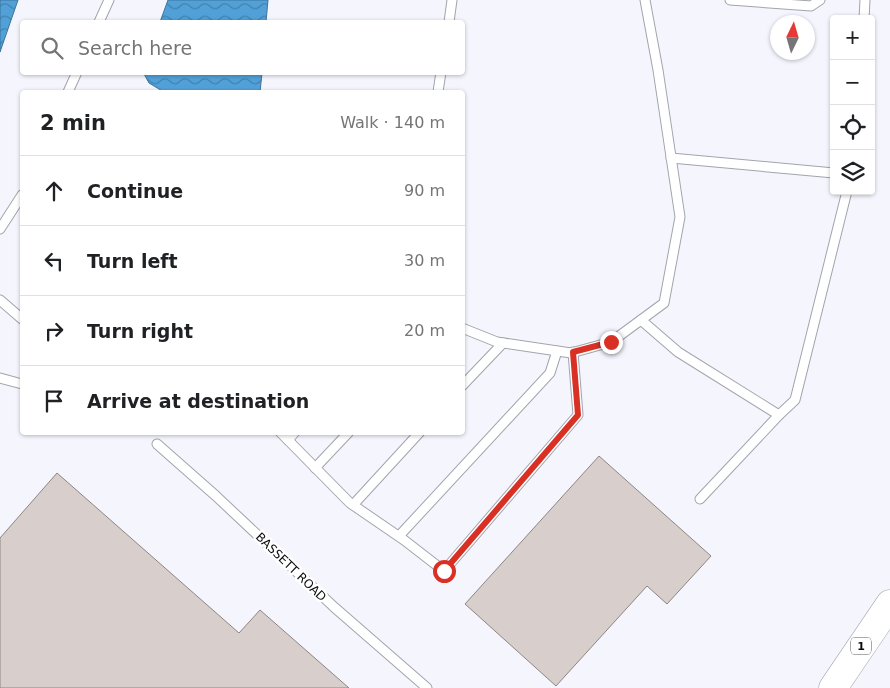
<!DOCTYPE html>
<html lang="en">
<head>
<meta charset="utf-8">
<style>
	body { margin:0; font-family:"DejaVu Sans",sans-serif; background:#f6f6f6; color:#202124 }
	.controls { position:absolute; right:15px; top:15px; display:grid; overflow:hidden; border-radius:5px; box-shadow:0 1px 4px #0004 }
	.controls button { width:45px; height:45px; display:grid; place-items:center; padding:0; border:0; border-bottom:1px solid #e0e0e0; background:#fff; color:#202124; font:25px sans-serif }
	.compass { position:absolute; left:770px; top:15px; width:45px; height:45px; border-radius:50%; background:#fff; box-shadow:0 1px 4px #0004; rotate:5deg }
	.stop { position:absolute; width:15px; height:15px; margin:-11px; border:4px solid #d93025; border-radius:50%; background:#fff }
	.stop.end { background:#d93025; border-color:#fff; box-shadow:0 1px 5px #0008 }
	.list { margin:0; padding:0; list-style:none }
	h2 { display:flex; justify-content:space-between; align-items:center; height:65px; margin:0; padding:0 20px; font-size:21px }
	h2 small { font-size:16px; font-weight:400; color:#757577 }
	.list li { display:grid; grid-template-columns:32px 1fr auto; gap:15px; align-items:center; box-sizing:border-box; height:70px; padding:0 20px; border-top:1px solid #e0e0e0 }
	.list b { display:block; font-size:19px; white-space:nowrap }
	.list em { font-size:16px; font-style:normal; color:#757577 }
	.icon { flex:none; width:28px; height:28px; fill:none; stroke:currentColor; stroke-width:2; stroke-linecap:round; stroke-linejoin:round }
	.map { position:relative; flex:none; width:890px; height:688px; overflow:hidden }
	.search { position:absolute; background:#fff; box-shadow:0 1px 4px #0004; left:20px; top:20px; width:445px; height:55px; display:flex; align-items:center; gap:12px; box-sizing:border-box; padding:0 18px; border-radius:5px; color:#757577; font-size:19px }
	.panel { position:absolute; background:#fff; box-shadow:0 1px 4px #0004; left:20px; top:90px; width:445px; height:345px; border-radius:5px }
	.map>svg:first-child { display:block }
</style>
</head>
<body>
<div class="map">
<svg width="890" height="688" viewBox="0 0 890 688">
	<defs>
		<pattern id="water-waves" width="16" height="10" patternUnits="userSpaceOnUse" patternTransform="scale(1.25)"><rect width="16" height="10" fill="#51a1d8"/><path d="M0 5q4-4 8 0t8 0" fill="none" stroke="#4181ae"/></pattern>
	</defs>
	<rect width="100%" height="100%" fill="#f4f5fd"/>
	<g fill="url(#water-waves)" stroke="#3c749b">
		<polygon points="0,0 18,0 0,52"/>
		<polygon points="168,0 268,0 266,22 160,22"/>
		<polygon points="143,72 262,73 260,92 164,92 149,83"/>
	</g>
	<g fill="#d8cfcc" stroke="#8e8582">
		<polygon points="599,456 711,556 667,604 647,586 556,686 465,604"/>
		<polygon points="57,473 239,633 260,610 349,688 0,688 0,538"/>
	</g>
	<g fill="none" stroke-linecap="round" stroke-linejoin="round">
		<defs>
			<g id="service">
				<polyline points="730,0 811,6 820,0"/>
				<polyline points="864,19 865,0"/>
				<polyline points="99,22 109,0"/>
				<polyline points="449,22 452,0"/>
				<polyline points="68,92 77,72"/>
				<polyline points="438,92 441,72"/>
				<polyline points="671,158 834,173"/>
				<polyline points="0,229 22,195"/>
				<polyline points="0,300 22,319"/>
				<polyline points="641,320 678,352 779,415 700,499"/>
				<polyline points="462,328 497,342 571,353 611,342 664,303 680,217 658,70 645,0"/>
				<polyline points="0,378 22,384"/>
				<polyline points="462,386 503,343"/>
				<polyline points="779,415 795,400 847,191"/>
				<polyline points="280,432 350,503 404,540 444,571 578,415 573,352"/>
				<polyline points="288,440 295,432"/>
				<polyline points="157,444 216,496 334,607 427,688"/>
				<polyline points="315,468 349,432"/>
				<polyline points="353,505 420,432"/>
				<polyline points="399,536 550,373 557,351"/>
			</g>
			<polyline id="primary" points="833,688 890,604"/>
		</defs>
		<use href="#service" stroke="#a3a4ac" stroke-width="11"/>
		<use href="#primary" stroke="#a3a4ac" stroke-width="29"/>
		<use href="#service" stroke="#fff" stroke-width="9"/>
		<use href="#primary" stroke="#fff" stroke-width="28"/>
	</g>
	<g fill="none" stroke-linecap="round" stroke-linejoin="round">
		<polyline stroke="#d93025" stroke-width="6" points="444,571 578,415 573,352 611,342"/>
	</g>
	<g text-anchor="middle" stroke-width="5" stroke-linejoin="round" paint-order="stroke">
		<rect fill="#fff" stroke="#545456" stroke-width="1" x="851" y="637.5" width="20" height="17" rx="4"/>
		<g font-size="11" font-weight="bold" fill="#0b0b0e">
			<text x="861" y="650">1</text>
		</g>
		<g font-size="12" fill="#0b0b0e" stroke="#fff">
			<text transform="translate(291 567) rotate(44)" y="4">BASSETT ROAD</text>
		</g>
	</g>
</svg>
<div class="controls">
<button>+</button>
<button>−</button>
<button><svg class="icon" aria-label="locate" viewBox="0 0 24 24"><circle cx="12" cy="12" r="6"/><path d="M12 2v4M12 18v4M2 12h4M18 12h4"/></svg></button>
<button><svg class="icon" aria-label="layers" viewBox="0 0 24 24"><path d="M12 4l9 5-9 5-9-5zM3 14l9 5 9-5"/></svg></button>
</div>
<svg class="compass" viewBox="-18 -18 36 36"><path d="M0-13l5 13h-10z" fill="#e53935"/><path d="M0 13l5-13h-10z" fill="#757577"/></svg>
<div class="stop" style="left:444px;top:571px"></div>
<div class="stop end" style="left:611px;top:342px"></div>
<div class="search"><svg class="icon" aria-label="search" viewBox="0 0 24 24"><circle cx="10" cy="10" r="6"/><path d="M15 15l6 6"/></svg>Search here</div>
<section class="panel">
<h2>2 min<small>Walk · 140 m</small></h2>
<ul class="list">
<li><svg class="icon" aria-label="ahead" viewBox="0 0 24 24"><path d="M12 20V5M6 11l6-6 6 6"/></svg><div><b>Continue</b></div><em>90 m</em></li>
<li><svg class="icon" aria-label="left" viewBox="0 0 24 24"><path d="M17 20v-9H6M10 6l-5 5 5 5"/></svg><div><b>Turn left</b></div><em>30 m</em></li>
<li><svg class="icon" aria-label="right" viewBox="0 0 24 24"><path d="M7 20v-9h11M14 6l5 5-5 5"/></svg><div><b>Turn right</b></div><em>20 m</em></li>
<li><svg class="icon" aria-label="arrive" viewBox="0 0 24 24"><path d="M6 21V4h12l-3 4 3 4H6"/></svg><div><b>Arrive at destination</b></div></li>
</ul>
</section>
</div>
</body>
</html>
